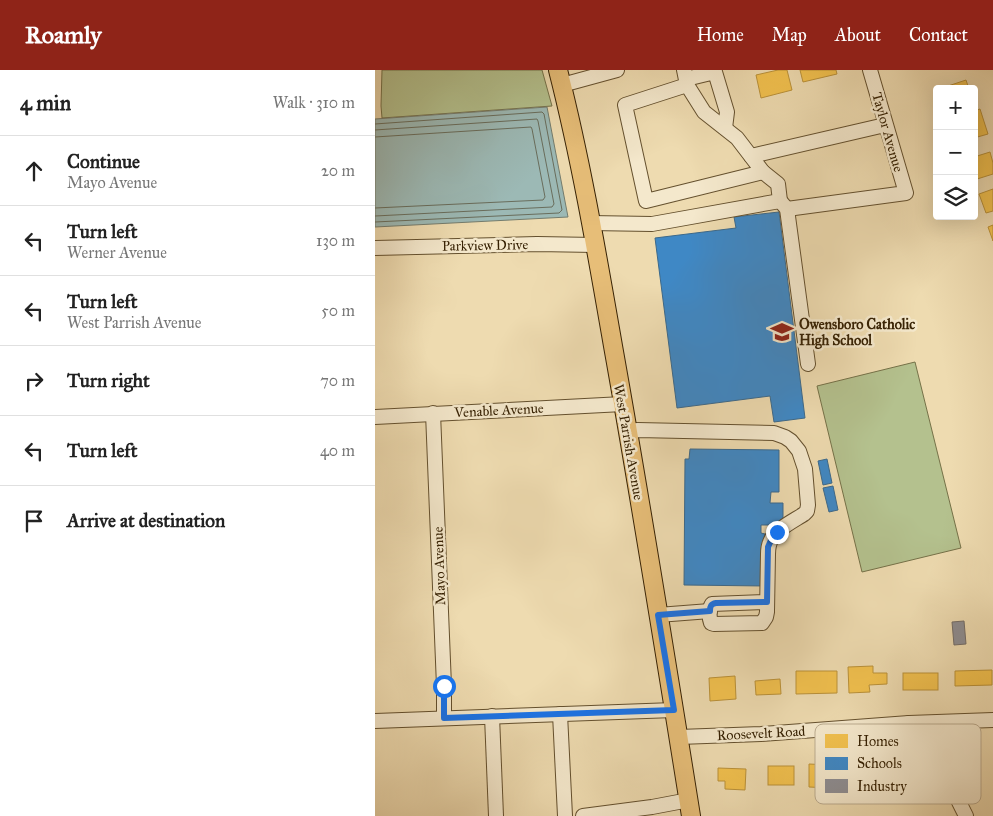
<!DOCTYPE html>
<html lang="en">
<head>
<meta charset="utf-8">
<style>
	body { margin:0; font-family:"IM FELL Great Primer",serif; background:#f6f6f6; color:#222 }
	.controls { position:absolute; right:15px; top:15px; display:grid; overflow:hidden; border-radius:5px; box-shadow:0 5px 20px #0002 }
	.controls button { width:45px; height:45px; display:grid; place-items:center; padding:0; border:0; border-bottom:1px solid #e0e0e0; background:#fff; color:#222; font:25px sans-serif }
	.stop { position:absolute; width:15px; height:15px; margin:-11px; border:4px solid #1a73e8; border-radius:50%; background:#fff }
	.stop.end { background:#1a73e8; border-color:#fff; box-shadow:0 1px 5px #0008 }
	.list { margin:0; padding:0; list-style:none }
	h2 { display:flex; justify-content:space-between; align-items:center; height:65px; margin:0; padding:0 20px; font-size:21px }
	h2 small { font-size:16px; font-weight:400; color:#767676 }
	.list li { display:grid; grid-template-columns:32px 1fr auto; gap:15px; align-items:center; box-sizing:border-box; height:70px; padding:0 20px; border-top:1px solid #e0e0e0 }
	.list b { display:block; font-size:19px; white-space:nowrap }
	.list p { margin:0; font-size:16px; white-space:nowrap; color:#767676 }
	.list em { font-size:16px; font-style:normal; color:#767676 }
	.icon { flex:none; width:28px; height:28px; fill:none; stroke:currentColor; stroke-width:2; stroke-linecap:round; stroke-linejoin:round }
	.map { position:relative; flex:none; width:618px; height:746px; overflow:hidden }
	header { display:flex; align-items:center; gap:30px; box-sizing:border-box; height:70px; padding:0 25px; background:#8f2418; color:#fff }
	header strong { font-size:24px }
	nav { display:flex; gap:28px; margin-inline-start:auto; font-size:18px }
	main { display:flex }
	aside { flex:1; background:#fff }
	.map>svg:first-child { display:block }
</style>
</head>
<body>
<header>
<strong>Roamly</strong>
<nav><a>Home</a><a>Map</a><a>About</a><a>Contact</a></nav>
</header>
<main>
<aside>
<h2>4 min<small>Walk · 310 m</small></h2>
<ul class="list">
<li><svg class="icon" aria-label="ahead" viewBox="0 0 24 24"><path d="M12 20V5M6 11l6-6 6 6"/></svg><div><b>Continue</b><p>Mayo Avenue</p></div><em>20 m</em></li>
<li><svg class="icon" aria-label="left" viewBox="0 0 24 24"><path d="M17 20v-9H6M10 6l-5 5 5 5"/></svg><div><b>Turn left</b><p>Werner Avenue</p></div><em>130 m</em></li>
<li><svg class="icon" aria-label="left" viewBox="0 0 24 24"><path d="M17 20v-9H6M10 6l-5 5 5 5"/></svg><div><b>Turn left</b><p>West Parrish Avenue</p></div><em>50 m</em></li>
<li><svg class="icon" aria-label="right" viewBox="0 0 24 24"><path d="M7 20v-9h11M14 6l5 5-5 5"/></svg><div><b>Turn right</b></div><em>70 m</em></li>
<li><svg class="icon" aria-label="left" viewBox="0 0 24 24"><path d="M17 20v-9H6M10 6l-5 5 5 5"/></svg><div><b>Turn left</b></div><em>40 m</em></li>
<li><svg class="icon" aria-label="arrive" viewBox="0 0 24 24"><path d="M6 21V4h12l-3 4 3 4H6"/></svg><div><b>Arrive at destination</b></div></li>
</ul>
</aside>
<div class="map">
<svg width="618" height="746" viewBox="0 0 618 746">
	<rect width="100%" height="100%" fill="#eedbb0"/>
	<filter id="stains"><feTurbulence type="fractalNoise" baseFrequency=".004" numOctaves="4"/><feColorMatrix values="0 0 0 0 .2 0 0 0 0 .09 0 0 0 0 .02 0 0 0 .5 -.17"/></filter>
	<radialGradient id="worn" r=".72"><stop offset=".6" stop-color="#630" stop-opacity="0"/><stop offset="1" stop-color="#630" stop-opacity=".3"/></radialGradient>
	<g fill="#b4c18e" stroke="#757148">
		<polygon points="7,0 167,0 177,36 7,48 6,36"/>
		<polygon points="540,292 586,478 487,502 442,316"/>
	</g>
	<polygon fill="#9cb9b5" stroke="#737c6e" points="172,37 193,147 0,157 0,49"/>
	<g fill="#f2c14e" stroke="#ba9138">
		<polygon points="403,0 412,0 417,20 386,28 381,5"/>
		<polygon points="425,0 461,0 462,4 428,12"/>
		<polygon points="591,10 594,19 564,19"/>
		<polygon points="605,39 613,64 599,68 599,41"/>
		<polygon points="615,82 618,93 618,104 599,110 599,87"/>
		<polygon points="618,119 618,141 611,143 604,124"/>
		<polygon points="618,155 618,171 613,157"/>
		<polygon points="498,596 498,603 512,603 512,614 494,615 495,622 474,623 473,597"/>
		<polygon points="617,600 617,615 580,616 580,601"/>
		<polygon points="421,601 462,601 462,623 421,624"/>
		<rect x="528" y="603" width="35" height="17"/>
		<polygon points="360,606 361,629 335,631 334,608"/>
		<polygon points="405,609 406,624 381,625 380,611"/>
		<polygon points="434,694 455,695 454,718 434,717"/>
		<rect x="393" y="696" width="26" height="19"/>
		<polygon points="343,698 371,699 370,720 350,719 350,711 343,711"/>
	</g>
	<g fill="#3f88c5" stroke="#3c698b">
		<polygon points="404,142 430,348 399,352 395,326 302,338 280,168 361,158 359,147"/>
		<polygon points="315,379 404,380 404,422 396,422 395,433 408,433 408,455 386,455 386,463 390,464 390,516 309,515 310,389 314,389"/>
		<polygon points="452,389 457,413 448,415 443,391"/>
		<polygon points="458,416 463,440 454,442 448,418"/>
	</g>
	<polygon fill="#8d8d92" stroke="#736d67" points="589,551 591,574 579,575 577,552"/>
	<g fill="none" stroke-linecap="round" stroke-linejoin="round">
		<g stroke="#696d5c" stroke-width="1">
			<polyline points="0,54 167,42 169,44 187,140 184,143 0,152"/>
			<polyline points="0,60 162,49 163,51 179,134 177,137 0,146"/>
			<polyline points="0,67 156,57 157,59 170,127 168,130 0,138"/>
		</g>
		<defs>
			<g id="minor">
				<polyline points="309,0 312,15 250,35 271,131 388,102 362,68 329,42 312,15"/>
				<polyline points="311,9 340,2 352,42 350,58"/>
				<polyline points="187,15 242,0"/>
				<polyline points="376,86 510,55"/>
				<polyline points="406,132 412,139 433,294"/>
				<polyline points="412,139 531,123 495,0"/>
				<polyline points="215,153 277,154 405,131 403,114 388,102"/>
				<polyline points="0,178 162,174 220,175"/>
				<polyline points="58,343 69,616 69,648"/>
				<polyline points="0,347 248,334"/>
				<path d="M253 361 263 360 399 363 410 367 416 371 424 381 430 399 433 435 432 441 429 444C420 450 402 459 397 468 394 473 393 479 393 484L392 542 391 547 387 553 339 554 336 553C334 548 334 538 337 534L392 532"/>
				<polyline points="283,545 335,541"/>
				<polyline points="185,644 190,746"/>
				<polyline points="117,646 121,746"/>
				<polyline points="0,651 299,640"/>
				<polyline points="534,653 535,661 538,668 554,684 573,710 591,746"/>
				<polyline points="304,667 386,664 534,653 618,650"/>
				<polyline points="208,746 277,737 314,730"/>
			</g>
			<path id="major" d="M183 0C206 90 222 184 238 276 266 433 291 589 316 746"/>
		</defs>
		<use href="#minor" stroke="#64502e" stroke-width="16"/>
		<use href="#major" stroke="#362103" stroke-width="20"/>
		<use href="#minor" stroke="#f4e8cc" stroke-width="14"/>
		<use href="#major" stroke="#e7be78" stroke-width="18"/>
	</g>
	<g fill="none" stroke-linecap="round" stroke-linejoin="round">
		<path stroke="#1a73e8" stroke-width="6" d="M69 616V648L299 640 283 545 335 541C335 536 336 534 341 533L392 532 393 477 397 468 402 462"/>
	</g>
	<defs>
		<symbol id="school-bare" viewBox="-9 -9 18 18"><path d="M0-5L7-2L0 1L-7-2ZM-4 1L0 2.5L4 1V4Q0 6-4 4Z" fill="#8f2418" stroke="#f4e8cc" stroke-width="2.5" paint-order="stroke"/></symbol>
	</defs>
	<g fill-rule="evenodd">
		<use href="#school-bare" x="391" y="246" width="32" height="32"/>
	</g>
	<g text-anchor="middle" stroke-width="5" stroke-linejoin="round" paint-order="stroke">
		<g font-size="14" fill="#362103" stroke="#f4e8cc">
			<text transform="translate(513 62) rotate(74)" y="5">Taylor Avenue</text>
			<text transform="translate(110 175) rotate(-1)" y="5">Parkview Drive</text>
			<text transform="translate(124 340) rotate(-3)" y="5">Venable Avenue</text>
			<text transform="translate(254 372) rotate(80)" y="5">West Parrish Avenue</text>
			<text transform="translate(64 496) rotate(-92)" y="5">Mayo Avenue</text>
			<text transform="translate(386 663) rotate(-3)" y="5">Roosevelt Road</text>
		</g>
		<g font-size="14" font-weight="bold" fill="#362103" stroke="#f4e8cc" text-anchor="start">
			<text x="424" y="259">Owensboro Catholic<tspan x="424" dy="16">High School</tspan></text>
		</g>
	</g>
	<rect x="440" y="654" width="166" height="80" rx="8" fill="#f4e8cc" stroke="#bbac90" stroke-width="1"/>
	<rect x="450" y="664" width="23" height="14" fill="#f2c14e"/>
	<rect x="450" y="687" width="23" height="13" fill="#3f88c5"/>
	<rect x="450" y="709" width="23" height="14" fill="#8d8d92"/>
	<g font-size="14" fill="#362103">
		<text x="482" y="676">Homes</text>
		<text x="482" y="698">Schools</text>
		<text x="482" y="721">Industry</text>
	</g>
	<rect width="100%" height="100%" filter="url(#stains)"/>
	<rect width="100%" height="100%" fill="url(#worn)"/>
</svg>
<div class="controls">
<button>+</button>
<button>−</button>
<button><svg class="icon" aria-label="layers" viewBox="0 0 24 24"><path d="M12 4l9 5-9 5-9-5zM3 14l9 5 9-5"/></svg></button>
</div>
<div class="stop" style="left:69px;top:616px"></div>
<div class="stop end" style="left:402px;top:462px"></div>
</div>
</main>
</body>
</html>
